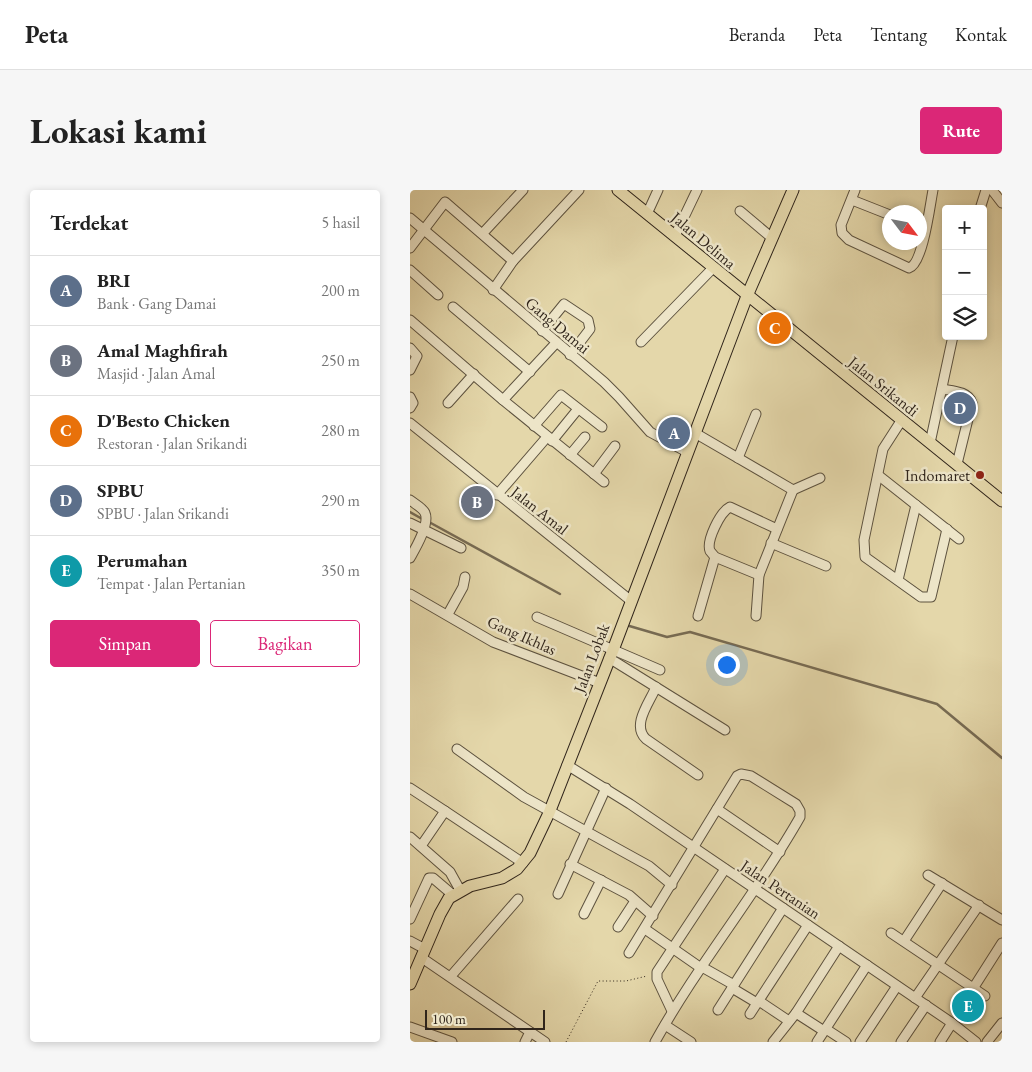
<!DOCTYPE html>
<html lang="id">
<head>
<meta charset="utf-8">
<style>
	body { margin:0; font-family:"EB Garamond",serif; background:#f6f6f6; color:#222 }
	.controls { position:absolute; right:15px; top:15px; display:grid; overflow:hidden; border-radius:5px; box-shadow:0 2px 8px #0003 }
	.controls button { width:45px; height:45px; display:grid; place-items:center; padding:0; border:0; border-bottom:1px solid #e0e0e0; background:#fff; color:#222; font:25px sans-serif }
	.compass { position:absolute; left:472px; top:15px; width:45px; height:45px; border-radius:50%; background:#fff; box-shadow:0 2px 8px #0003; rotate:122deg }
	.scale { position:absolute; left:15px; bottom:12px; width:120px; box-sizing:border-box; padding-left:5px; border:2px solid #30251b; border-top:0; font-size:14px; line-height:18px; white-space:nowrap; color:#30251b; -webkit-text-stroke:4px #ede5c8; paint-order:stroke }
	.you { position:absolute; left:316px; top:474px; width:18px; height:18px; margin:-12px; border:4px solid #fff; border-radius:50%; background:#1a73e8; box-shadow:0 0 0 8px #1a73e833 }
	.badge { display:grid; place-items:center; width:32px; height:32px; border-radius:50%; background:#db2777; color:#fff; font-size:16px; font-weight:700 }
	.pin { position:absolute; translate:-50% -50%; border:2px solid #fff; box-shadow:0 1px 5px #0006 }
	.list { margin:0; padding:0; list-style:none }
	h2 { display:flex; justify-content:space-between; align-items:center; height:65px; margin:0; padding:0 20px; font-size:21px }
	h2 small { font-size:16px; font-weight:400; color:#767676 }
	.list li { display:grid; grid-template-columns:32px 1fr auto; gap:15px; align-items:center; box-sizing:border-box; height:70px; padding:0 20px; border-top:1px solid #e0e0e0 }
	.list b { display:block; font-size:19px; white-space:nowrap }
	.list p { margin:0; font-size:16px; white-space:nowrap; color:#767676 }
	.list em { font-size:16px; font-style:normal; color:#767676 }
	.actions { display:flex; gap:10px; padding:15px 20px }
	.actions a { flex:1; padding:11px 0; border:1px solid #db2777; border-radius:5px; text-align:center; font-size:18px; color:#db2777 }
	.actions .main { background:#db2777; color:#fff }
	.icon { flex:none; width:28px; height:28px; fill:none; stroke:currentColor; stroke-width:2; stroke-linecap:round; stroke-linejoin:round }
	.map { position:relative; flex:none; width:592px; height:852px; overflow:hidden; border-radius:5px }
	header { display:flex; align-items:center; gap:30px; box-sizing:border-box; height:70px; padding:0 25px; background:#fff; border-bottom:1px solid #e0e0e0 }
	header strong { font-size:24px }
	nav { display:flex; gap:28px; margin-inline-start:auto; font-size:18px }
	.intro { display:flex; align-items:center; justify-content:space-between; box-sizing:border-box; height:120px; padding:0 30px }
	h1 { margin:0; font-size:35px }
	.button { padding:12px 22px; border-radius:5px; background:#db2777; color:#fff; font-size:18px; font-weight:700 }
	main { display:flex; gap:30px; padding:0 30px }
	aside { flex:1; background:#fff; border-radius:5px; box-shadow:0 2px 8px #0003 }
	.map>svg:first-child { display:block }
</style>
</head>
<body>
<header>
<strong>Peta</strong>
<nav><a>Beranda</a><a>Peta</a><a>Tentang</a><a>Kontak</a></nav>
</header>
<div class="intro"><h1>Lokasi kami</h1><a class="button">Rute</a></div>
<main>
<aside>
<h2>Terdekat<small>5 hasil</small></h2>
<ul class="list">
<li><span class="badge" style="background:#5c6f8a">A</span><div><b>BRI</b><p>Bank · Gang Damai</p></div><em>200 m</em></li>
<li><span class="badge" style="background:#6b7280">B</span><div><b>Amal Maghfirah</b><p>Masjid · Jalan Amal</p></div><em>250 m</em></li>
<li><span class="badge" style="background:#e8710a">C</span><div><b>D'Besto Chicken</b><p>Restoran · Jalan Srikandi</p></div><em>280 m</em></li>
<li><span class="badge" style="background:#5c6f8a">D</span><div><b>SPBU</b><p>SPBU · Jalan Srikandi</p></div><em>290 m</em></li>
<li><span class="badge" style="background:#0f9aa8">E</span><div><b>Perumahan</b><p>Tempat · Jalan Pertanian</p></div><em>350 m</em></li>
</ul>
<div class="actions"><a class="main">Simpan</a><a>Bagikan</a></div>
</aside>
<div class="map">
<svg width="592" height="852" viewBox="0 0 592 852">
	<rect width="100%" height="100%" fill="#e4d7aa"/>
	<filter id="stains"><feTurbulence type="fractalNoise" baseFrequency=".004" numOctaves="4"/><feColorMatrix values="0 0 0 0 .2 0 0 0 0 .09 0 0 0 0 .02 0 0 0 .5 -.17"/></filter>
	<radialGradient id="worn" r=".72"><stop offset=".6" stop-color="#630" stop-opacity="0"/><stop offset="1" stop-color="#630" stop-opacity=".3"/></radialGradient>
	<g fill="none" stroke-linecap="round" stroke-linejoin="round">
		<g stroke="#776b53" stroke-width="2.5">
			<polyline points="0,322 14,330"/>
			<polyline points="19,332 150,404"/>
			<polyline points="216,435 257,447 280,442 527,514 592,568"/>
		</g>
		<defs>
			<g id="minor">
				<path d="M445 0 431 35 432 43 439 50 499 78C513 74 520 15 523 0"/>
				<polyline points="582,0 592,13"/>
				<polyline points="442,10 480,25"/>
				<polyline points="570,19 576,0"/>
				<polyline points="330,21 362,48"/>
				<polyline points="237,24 248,0"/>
				<polyline points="0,28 194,192 209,207 240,242 277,262"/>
				<polyline points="73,43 113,0"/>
				<polyline points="265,46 287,0"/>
				<polyline points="0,58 35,12 103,71"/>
				<polyline points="0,80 28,105"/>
				<polyline points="83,100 103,71 169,0"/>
				<polyline points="43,117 120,182"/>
				<polyline points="0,130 93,210 194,292"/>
				<polyline points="132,141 154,114 178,130 180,139 160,165"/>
				<polyline points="231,152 303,78"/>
				<polyline points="0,158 7,166 0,180"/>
				<path d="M532 199C543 201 558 201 562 213L547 274"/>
				<polyline points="0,207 3,213 0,218"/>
				<polyline points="93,210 146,153"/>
				<polyline points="38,213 64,184"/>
				<polyline points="491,231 473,259 454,350 455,367 511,407 521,407 537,339"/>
				<polyline points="0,233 220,410"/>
				<polyline points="124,236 151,205 192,237"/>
				<polyline points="285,243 383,300 349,385 346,426"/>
				<polyline points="142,251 168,219"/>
				<polyline points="520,253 543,146"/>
				<polyline points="160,265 175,247"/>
				<polyline points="328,268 346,224"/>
				<polyline points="184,284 205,256"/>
				<polyline points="468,285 549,349"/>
				<polyline points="383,300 410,288"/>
				<polyline points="87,305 137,247"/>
				<path d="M0 310C5 314 13 318 15 323 20 334 5 359 0 368"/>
				<polyline points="0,333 51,358"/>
				<polyline points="361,353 416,376"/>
				<path d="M349 385 305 367 300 361C296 351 310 322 320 317L367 339"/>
				<polyline points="488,390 506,315"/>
				<polyline points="0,404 83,452 190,493"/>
				<polyline points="38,424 53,397 55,387"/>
				<polyline points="288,426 305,367"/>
				<polyline points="127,427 250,480"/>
				<polyline points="199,468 315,540"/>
				<path d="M246 497C240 512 221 535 236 549L288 585"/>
				<polyline points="47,559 114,607 239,676 262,695"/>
				<polyline points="157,575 220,614 542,833 566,852"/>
				<polyline points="0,598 35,621"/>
				<polyline points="307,619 370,662"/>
				<polyline points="0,647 40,682 50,700"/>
				<polyline points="11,656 35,621 113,673"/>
				<polyline points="160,674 219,705 243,726"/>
				<polyline points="518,685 592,730"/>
				<polyline points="148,704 196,598"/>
				<polyline points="174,724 191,690"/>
				<polyline points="0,729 19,688 23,688 43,705"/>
				<polyline points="208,737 225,711"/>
				<polyline points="235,739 291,778"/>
				<polyline points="481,743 575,806"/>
				<polyline points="0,751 15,759"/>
				<polyline points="494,751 532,693"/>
				<path d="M219 763 327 586 331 584 341 586 386 614 390 621V627C346 705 288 774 245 852"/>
				<polyline points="12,768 135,852"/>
				<polyline points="292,777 324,795"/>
				<polyline points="41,786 108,709"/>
				<polyline points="564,797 592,753"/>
				<polyline points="322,798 347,813"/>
				<polyline points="505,808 569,715"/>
				<polyline points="349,811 379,831"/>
				<polyline points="308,820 373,718"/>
				<polyline points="262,821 247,789 247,782 315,679"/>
				<polyline points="386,823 414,841"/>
				<polyline points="340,824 398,735"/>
				<polyline points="255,835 281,852"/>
				<polyline points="0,837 42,852"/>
				<polyline points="416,839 436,852"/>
				<polyline points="115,852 120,842"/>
				<polyline points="363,852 386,823 429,756"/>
				<polyline points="407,852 457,775"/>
				<polyline points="450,852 487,796"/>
				<polyline points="491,852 516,815"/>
				<polyline points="530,852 542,833"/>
				<polyline points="577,852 592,833"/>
			</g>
			<g id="major">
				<polyline points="208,0 592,311"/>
				<polyline points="0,794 30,724 39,708 60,696 92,688 107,679 120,663 139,623 203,460 337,106 383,0"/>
			</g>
		</defs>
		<use href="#minor" stroke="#5d523f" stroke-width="11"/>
		<use href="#major" stroke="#30251b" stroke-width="13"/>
		<polyline stroke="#30251b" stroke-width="1" stroke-dasharray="1 2.5" stroke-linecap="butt" points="156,852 188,791 216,791 237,786"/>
		<use href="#minor" stroke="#ede5c8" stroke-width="9"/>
		<use href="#major" stroke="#e4d7aa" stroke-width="11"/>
	</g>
	<circle fill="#8f2418" stroke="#ede5c8" stroke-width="2" cx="570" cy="285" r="5"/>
	<g text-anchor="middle" stroke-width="5" stroke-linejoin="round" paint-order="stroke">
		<g font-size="16" fill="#30251b" stroke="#ede5c8">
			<text transform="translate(294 50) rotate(40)" y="6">Jalan Delima</text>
			<text transform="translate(148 135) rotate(40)" y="6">Gang Damai</text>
			<text transform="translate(474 196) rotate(39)" y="6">Jalan Srikandi</text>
			<text transform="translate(130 320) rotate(38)" y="6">Jalan Amal</text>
			<text transform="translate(112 445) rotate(24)" y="6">Gang Ikhlas</text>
			<text transform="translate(181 468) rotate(-69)" y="6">Jalan Lobak</text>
			<text transform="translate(371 699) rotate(34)" y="6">Jalan Pertanian</text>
		</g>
		<g font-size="16" fill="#30251b" stroke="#ede5c8" text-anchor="end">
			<text x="560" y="291">Indomaret</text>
		</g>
	</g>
	<rect width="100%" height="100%" filter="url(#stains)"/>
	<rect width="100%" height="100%" fill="url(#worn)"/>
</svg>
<div class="controls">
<button>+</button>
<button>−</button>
<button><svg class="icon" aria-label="layers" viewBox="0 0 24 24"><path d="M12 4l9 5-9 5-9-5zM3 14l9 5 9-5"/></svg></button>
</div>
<svg class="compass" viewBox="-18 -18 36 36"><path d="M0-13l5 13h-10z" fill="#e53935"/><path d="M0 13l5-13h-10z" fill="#767676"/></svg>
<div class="scale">100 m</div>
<div class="you"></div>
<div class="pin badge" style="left:264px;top:243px;background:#5c6f8a">A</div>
<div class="pin badge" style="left:67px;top:312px;background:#6b7280">B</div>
<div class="pin badge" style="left:365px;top:138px;background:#e8710a">C</div>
<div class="pin badge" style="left:550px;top:218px;background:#5c6f8a">D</div>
<div class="pin badge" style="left:558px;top:816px;background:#0f9aa8">E</div>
</div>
</main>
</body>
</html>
